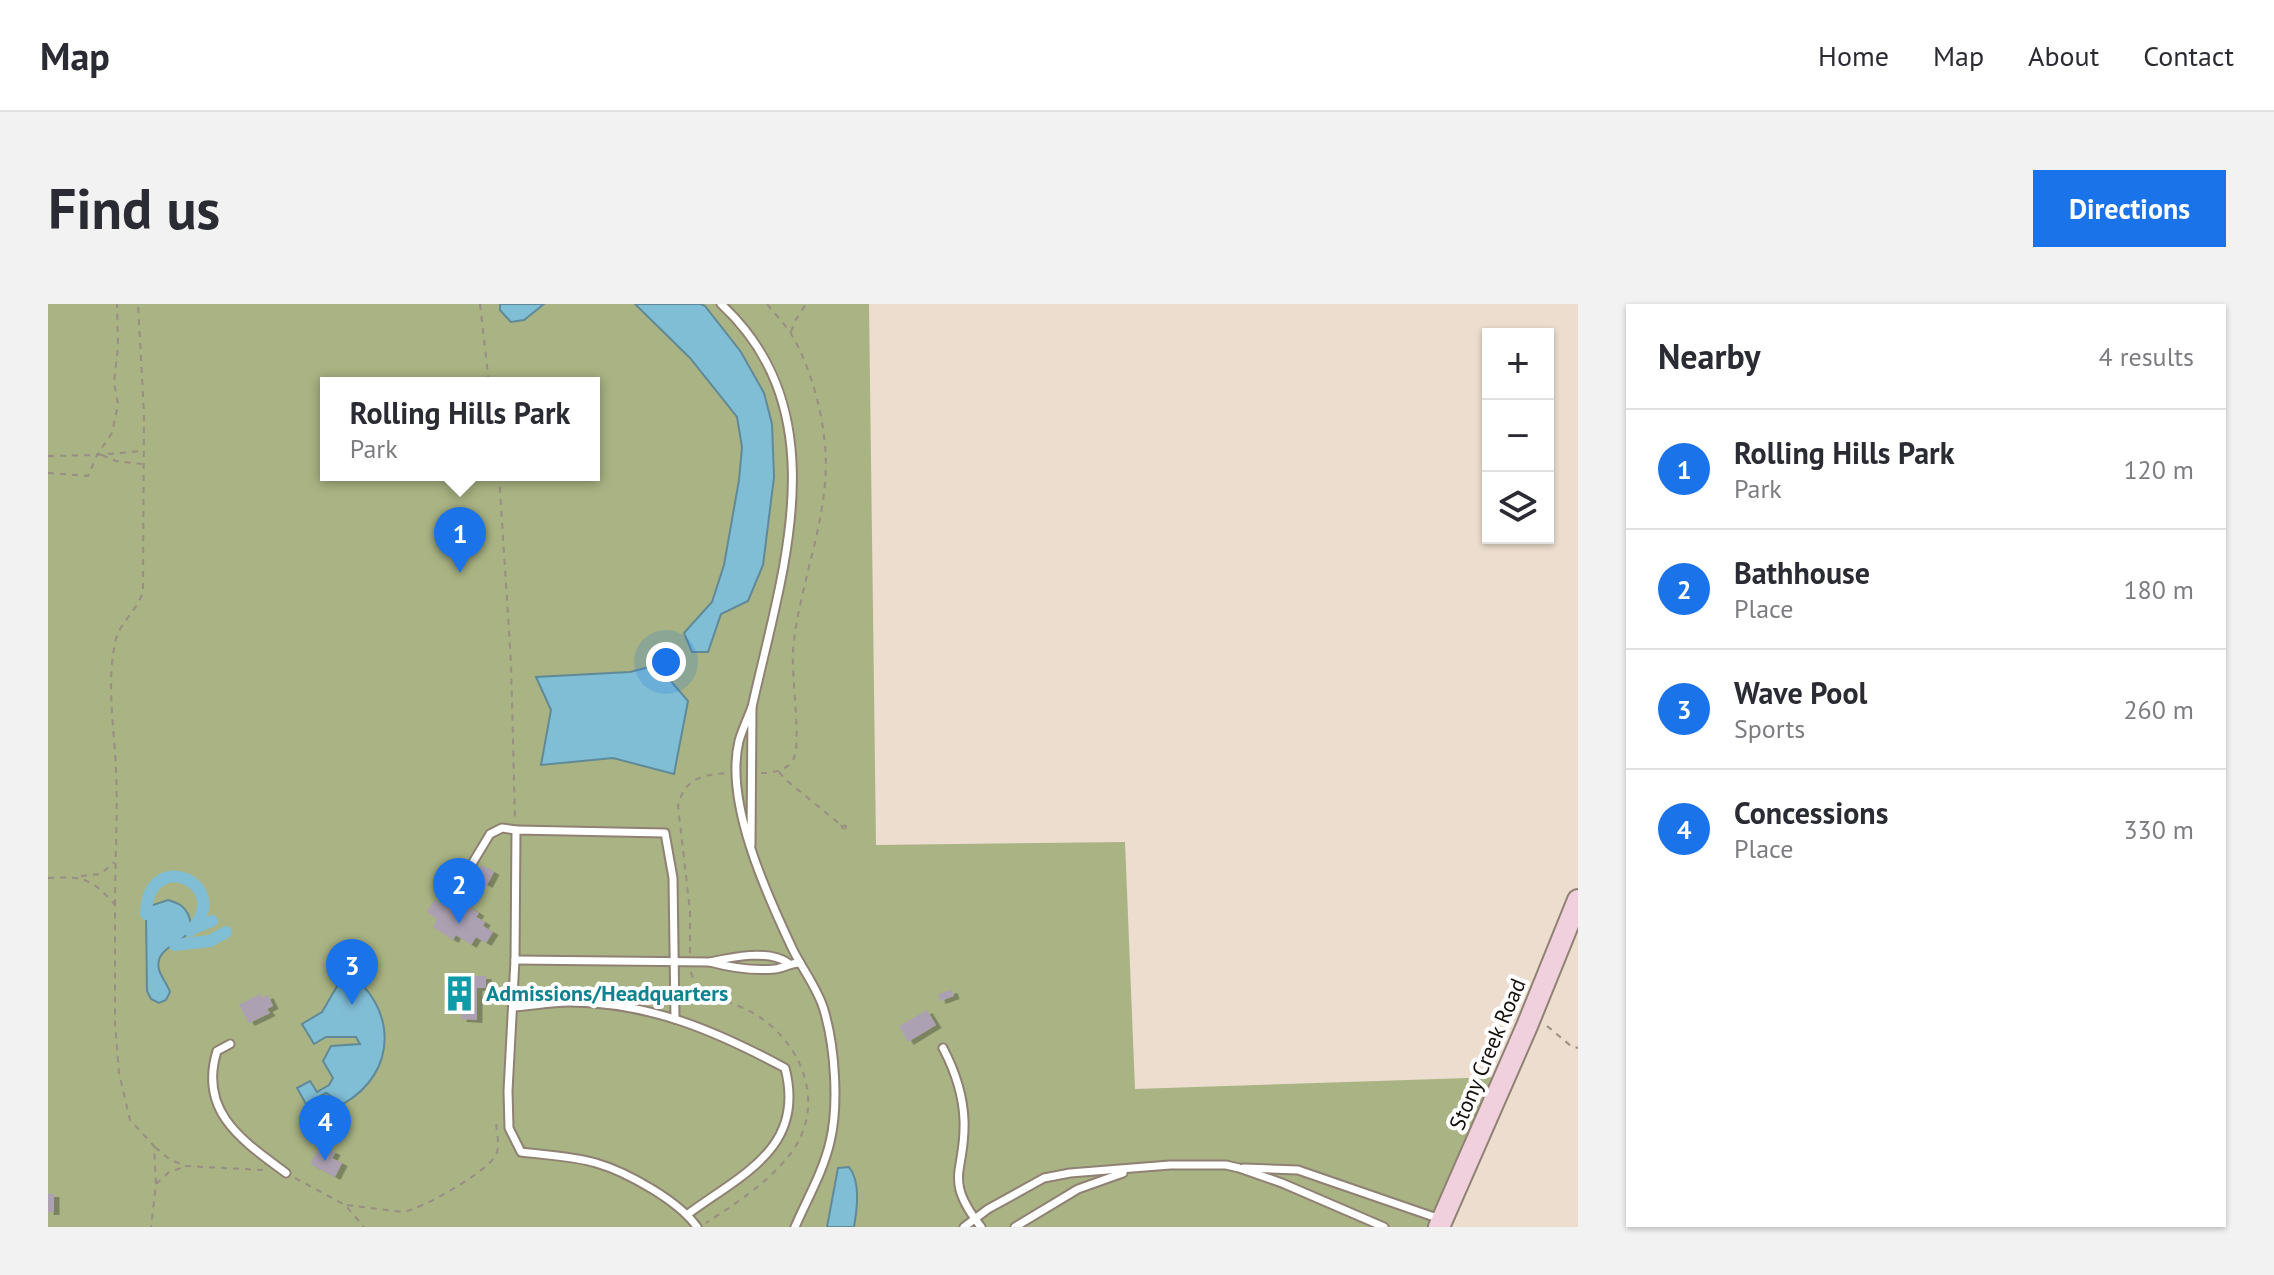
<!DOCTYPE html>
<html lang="en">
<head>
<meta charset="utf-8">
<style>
	body { margin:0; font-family:"PT Sans",sans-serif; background:#f2f2f3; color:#2b2b33 }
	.controls { position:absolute; right:24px; top:24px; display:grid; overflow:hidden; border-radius:0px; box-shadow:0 2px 6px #0004 }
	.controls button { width:72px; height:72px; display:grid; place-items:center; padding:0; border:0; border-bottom:2px solid #e1e1e2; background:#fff; color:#2b2b33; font:40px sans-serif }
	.you { position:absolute; left:618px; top:358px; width:28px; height:28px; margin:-20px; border:6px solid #fff; border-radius:50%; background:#1a73e8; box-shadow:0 0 0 12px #1a73e833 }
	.badge { display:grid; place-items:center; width:52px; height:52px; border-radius:50%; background:#1a73e8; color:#fff; font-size:26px; font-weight:700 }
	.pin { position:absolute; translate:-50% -66px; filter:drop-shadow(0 2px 4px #0008) }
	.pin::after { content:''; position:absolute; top:42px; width:28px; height:24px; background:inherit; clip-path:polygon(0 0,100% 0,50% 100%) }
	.popup { position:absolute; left:272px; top:73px; width:280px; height:104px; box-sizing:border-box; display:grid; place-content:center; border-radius:0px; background:#fff; filter:drop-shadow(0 2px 6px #0005); font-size:26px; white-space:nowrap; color:#7c7c81 }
	.popup b { font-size:30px; color:#2b2b33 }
	.popup::after { content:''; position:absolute; left:50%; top:100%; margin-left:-16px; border:16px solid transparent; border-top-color:#fff }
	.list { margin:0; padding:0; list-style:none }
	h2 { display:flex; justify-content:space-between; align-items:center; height:104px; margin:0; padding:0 32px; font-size:34px }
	h2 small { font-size:26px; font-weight:400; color:#7c7c81 }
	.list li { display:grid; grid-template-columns:52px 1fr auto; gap:24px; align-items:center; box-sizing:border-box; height:120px; padding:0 32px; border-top:2px solid #e1e1e2 }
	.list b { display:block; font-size:30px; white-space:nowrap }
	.list p { margin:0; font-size:26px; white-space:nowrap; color:#7c7c81 }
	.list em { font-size:26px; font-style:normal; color:#7c7c81 }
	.icon { flex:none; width:44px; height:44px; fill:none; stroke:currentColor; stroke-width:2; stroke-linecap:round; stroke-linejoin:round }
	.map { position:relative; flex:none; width:1530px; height:923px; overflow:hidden; border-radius:0px }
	header { display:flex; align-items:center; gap:48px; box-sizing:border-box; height:112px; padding:0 40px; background:#fff; border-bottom:2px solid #e1e1e2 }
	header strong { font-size:38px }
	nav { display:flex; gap:44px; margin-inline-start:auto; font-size:28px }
	.intro { display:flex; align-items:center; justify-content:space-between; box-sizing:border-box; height:192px; padding:0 48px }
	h1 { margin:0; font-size:56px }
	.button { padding:20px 36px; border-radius:0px; background:#1a73e8; color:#fff; font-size:28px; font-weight:700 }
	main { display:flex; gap:48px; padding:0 48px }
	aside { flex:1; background:#fff; border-radius:0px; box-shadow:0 2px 6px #0004 }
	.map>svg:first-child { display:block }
</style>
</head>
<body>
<header>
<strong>Map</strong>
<nav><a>Home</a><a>Map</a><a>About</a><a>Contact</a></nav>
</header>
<div class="intro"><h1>Find us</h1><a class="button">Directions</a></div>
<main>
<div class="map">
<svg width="1530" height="923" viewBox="0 0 1530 923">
	<defs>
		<filter id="shadow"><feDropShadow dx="5.5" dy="3" stdDeviation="0" flood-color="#0004"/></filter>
	</defs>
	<rect width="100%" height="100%" fill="#ecddce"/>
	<path fill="#a9b383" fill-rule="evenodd" d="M0 0H821L828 541 1077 538 1087 785 1451 773 1386 923H0ZM278 79H546V171H278Z"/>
	<g fill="#80bed5" stroke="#608a98" stroke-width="2">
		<polygon points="452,0 496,0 476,16 463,18 452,6"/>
		<polygon points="587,0 653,0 657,2 693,48 716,89 724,120 726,173 715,261 700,297 673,310 660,348 644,348 636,329 664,298 676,261 691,176 694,143 689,113 642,54"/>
		<polygon points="609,361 640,397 626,470 565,454 493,461 503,406 488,373 582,368"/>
		<path d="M120 596C130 599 135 601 140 610 152 637 120 636 112 653 106 667 118 676 122 688L118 696 111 699 103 695 99 687 98 610 102 602Z"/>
		<path d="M298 667C349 702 351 768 295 800L278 789 258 800 249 784 262 777 269 788 281 781 285 774 275 757 283 742 312 740 308 733H278L266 740 254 720 274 708Z"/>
		<path d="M801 863C813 878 809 905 806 923H779L790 864Z"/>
	</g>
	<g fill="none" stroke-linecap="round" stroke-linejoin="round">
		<g stroke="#80bed5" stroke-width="12">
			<path d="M98 610C100 540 188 581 142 627"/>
			<polyline points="144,625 164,617"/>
			<polyline points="127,641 162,637 178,628"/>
		</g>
	</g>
	<g fill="#aca1b2" filter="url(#shadow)">
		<polygon points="434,561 446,568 439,581 426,574"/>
		<polygon points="386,596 397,602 398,599 414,609 419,601 431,609 428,613 437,618 435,622 445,628 438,639 428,633 423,641 408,631 405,636 385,623 389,615 379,608"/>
		<polygon points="421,672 438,672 438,684 429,684 429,716 413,715 413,706 403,706 403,695 396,695 396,680 415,681 415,674"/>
		<polygon points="904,686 906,692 892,697 890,690"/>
		<polygon points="212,690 214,694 220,691 225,702 219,705 222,709 201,719 191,701"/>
		<polygon points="879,706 888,721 860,738 851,722"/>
		<polygon points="273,840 278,843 275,849 279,851 282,846 287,848 284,854 294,859 287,873 262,860"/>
		<rect x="0" y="890" width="6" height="18"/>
	</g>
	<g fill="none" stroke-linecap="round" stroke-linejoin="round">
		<defs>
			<g id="lane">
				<path d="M673 0C791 109 734 268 704 403"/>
				<path d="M703 541 704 403C700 414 694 426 691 437 676 498 719 591 745 646 755 666 770 685 776 706 787 743 791 801 782 838 775 868 759 895 747 923"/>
				<polyline points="407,588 442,530 454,524 468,526"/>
				<polyline points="467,656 662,658"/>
				<path d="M740 659C721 645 684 653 662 658 684 664 705 667 727 665 736 664 742 659 752 659"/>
				<path d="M465 703C483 702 502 698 521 698 601 698 668 727 737 764 758 844 694 870 640 910"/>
				<path d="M627 715 625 574 617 529 468 526 467 656 460 787 461 824 473 848C497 851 525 852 548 859 579 868 631 897 649 923"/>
				<path d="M182 740 169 747C150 808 195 837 238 869"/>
				<path d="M895 744C907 767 915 789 916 816 918 869 894 873 933 923"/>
				<polyline points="1196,864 1250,866 1392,915"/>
				<polyline points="916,923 940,905 996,874 1022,869 1122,861 1178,861 1191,864 1234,879 1336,923"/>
				<polyline points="967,923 1030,885 1075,869"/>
			</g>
			<polyline id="secondary" points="1391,923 1479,722 1530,596"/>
		</defs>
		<use href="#lane" stroke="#8f8173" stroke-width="11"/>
		<use href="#secondary" stroke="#8f8173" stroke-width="24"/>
		<g stroke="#998e83" stroke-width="2" stroke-dasharray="6 6" stroke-linecap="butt">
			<polyline points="432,0 441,79"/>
			<polyline points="743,28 747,17 758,0"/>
			<polyline points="54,151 68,157 94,160"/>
			<polyline points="0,152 49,151 94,147"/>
			<polyline points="0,169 40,172 49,151 64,129 70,100 66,79 70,43 69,0"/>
			<polyline points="451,171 463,358 467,517"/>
			<polyline points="731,468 738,476 793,521 798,522 797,528 793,521"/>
			<path d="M713 469C725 469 738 467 745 456 754 441 743 371 745 347 751 274 786 207 776 132 772 98 760 57 742 28 735 18 726 9 719 0"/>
			<polyline points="33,572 53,570 66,558"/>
			<path d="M0 574C34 572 44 574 67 601V720L71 769 82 816 106 842 108 880 103 923"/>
			<path d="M67 601C67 556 70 510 68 465 66 423 58 376 68 335 73 317 90 306 95 287L96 110 90 0"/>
			<path d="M642 649V607L630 502C636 475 653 471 679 469"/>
			<path d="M643 668C647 692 688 698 707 710 756 740 780 804 740 853 718 880 687 900 658 919"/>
			<polyline points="1499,722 1523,742 1530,744"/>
			<polyline points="107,843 121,855 137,862 215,866"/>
			<polyline points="247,874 297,901 316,923"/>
			<polyline points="108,880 121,868 136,863"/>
			<path d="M299 901 355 908C374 905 439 868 448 851 452 842 449 829 448 819"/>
		</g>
		<use href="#lane" stroke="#fff" stroke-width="7"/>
		<use href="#secondary" stroke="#f0d0dc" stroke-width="20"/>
	</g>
	<defs>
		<symbol id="building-bare" viewBox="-9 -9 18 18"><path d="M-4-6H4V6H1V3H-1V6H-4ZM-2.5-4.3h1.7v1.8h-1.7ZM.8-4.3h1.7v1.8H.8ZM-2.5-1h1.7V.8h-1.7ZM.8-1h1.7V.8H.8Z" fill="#0f9aa8" stroke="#fff" stroke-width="2.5" paint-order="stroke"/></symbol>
	</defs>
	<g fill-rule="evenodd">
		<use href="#building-bare" x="386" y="664" width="51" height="51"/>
	</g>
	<g text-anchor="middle" stroke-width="8" stroke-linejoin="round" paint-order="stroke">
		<g font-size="22" font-weight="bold" fill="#0d838f" stroke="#fff" text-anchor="start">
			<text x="438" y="697">Admissions/Headquarters</text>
		</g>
		<g font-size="22" fill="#15100b" stroke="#fff">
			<text transform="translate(1439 750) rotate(-67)" y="8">Stony Creek Road</text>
		</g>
	</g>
</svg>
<div class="controls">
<button>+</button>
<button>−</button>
<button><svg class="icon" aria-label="layers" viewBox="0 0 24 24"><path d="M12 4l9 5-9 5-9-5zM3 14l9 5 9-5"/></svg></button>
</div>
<div class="you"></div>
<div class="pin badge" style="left:412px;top:269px">1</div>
<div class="popup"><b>Rolling Hills Park</b>Park</div>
<div class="pin badge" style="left:411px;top:620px">2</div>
<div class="pin badge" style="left:304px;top:701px">3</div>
<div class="pin badge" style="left:277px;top:857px">4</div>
</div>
<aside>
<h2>Nearby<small>4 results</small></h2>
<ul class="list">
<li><span class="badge">1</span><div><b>Rolling Hills Park</b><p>Park</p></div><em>120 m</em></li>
<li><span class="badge">2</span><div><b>Bathhouse</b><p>Place</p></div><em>180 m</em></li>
<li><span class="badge">3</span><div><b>Wave Pool</b><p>Sports</p></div><em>260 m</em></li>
<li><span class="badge">4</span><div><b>Concessions</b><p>Place</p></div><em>330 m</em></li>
</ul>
</aside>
</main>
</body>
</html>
